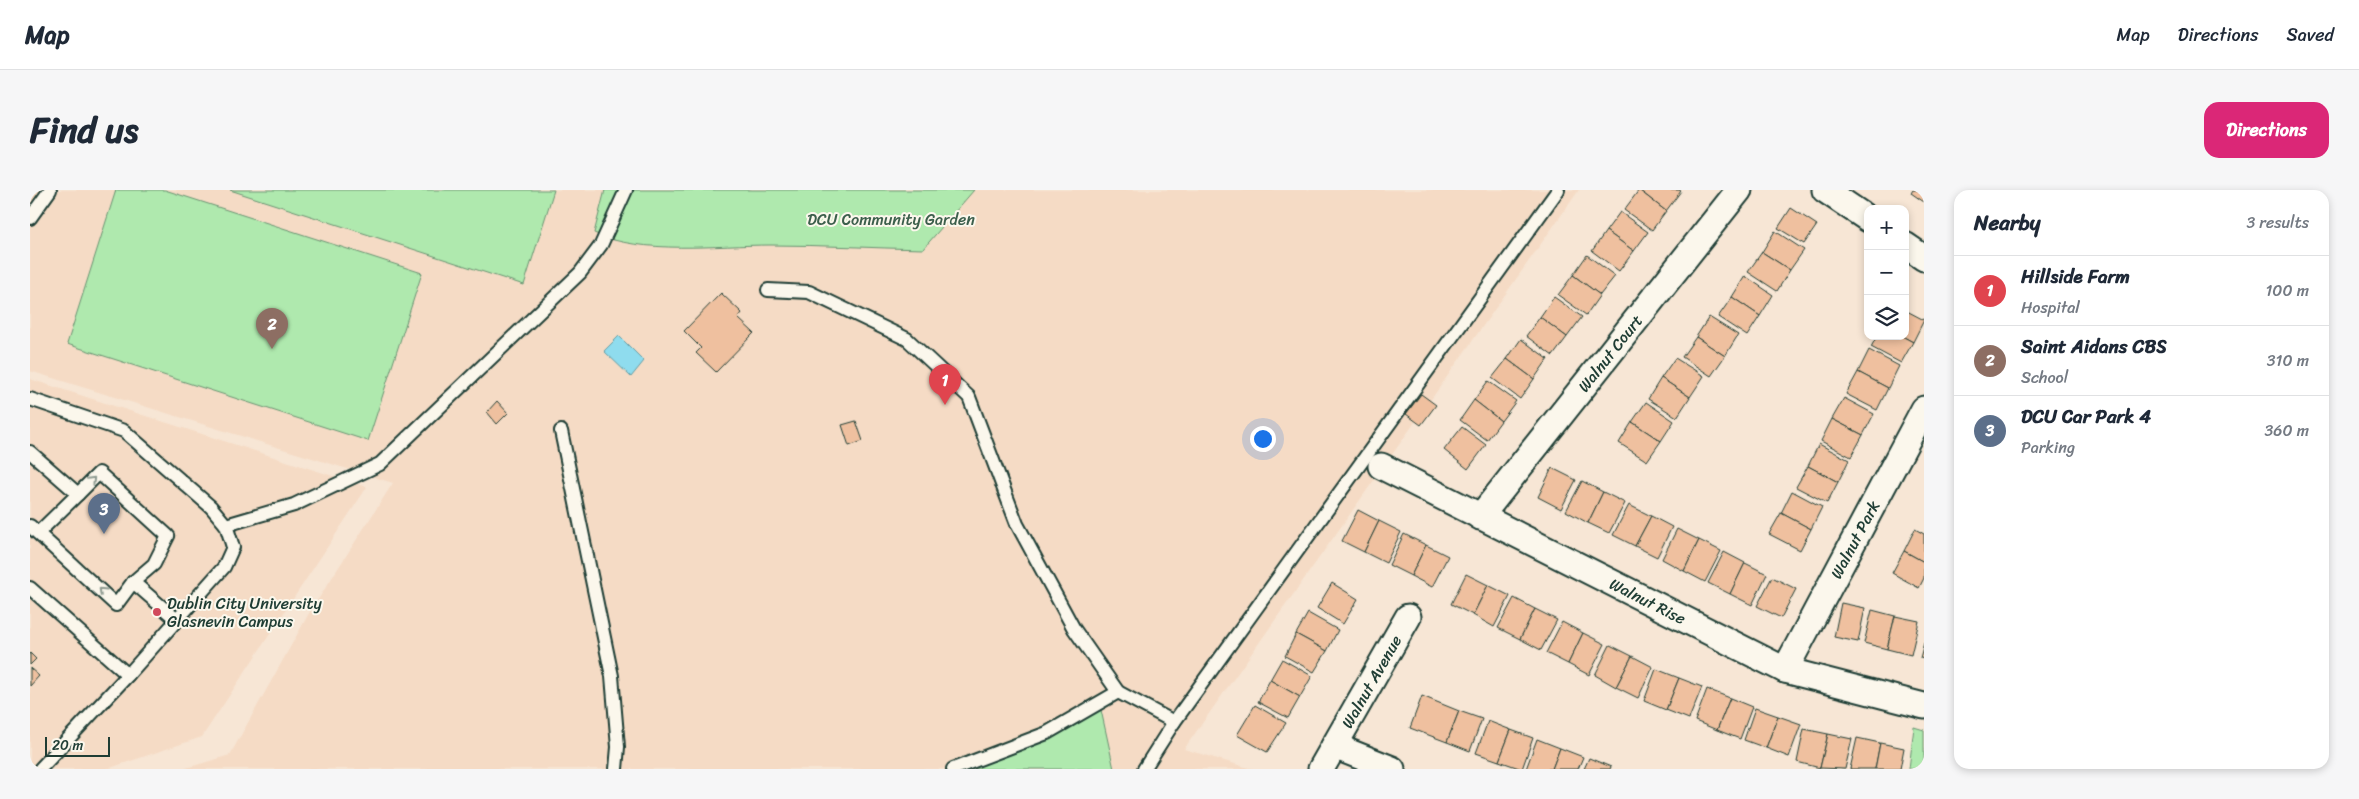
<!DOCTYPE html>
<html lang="en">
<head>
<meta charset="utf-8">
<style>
	body { margin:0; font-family:Sriracha,sans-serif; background:#f6f6f7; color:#1f2937 }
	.controls { position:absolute; right:15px; top:15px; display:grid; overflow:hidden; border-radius:10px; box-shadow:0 2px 8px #0003 }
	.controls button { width:45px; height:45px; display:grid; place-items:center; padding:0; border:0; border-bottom:1px solid #e0e1e3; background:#fff; color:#1f2937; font:25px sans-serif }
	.scale { position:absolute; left:15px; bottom:12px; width:65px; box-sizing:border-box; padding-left:5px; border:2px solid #1f3d34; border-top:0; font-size:14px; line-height:18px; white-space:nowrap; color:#1f3d34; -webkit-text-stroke:4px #fbf7ec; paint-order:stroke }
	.you { position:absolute; left:1232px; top:248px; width:18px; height:18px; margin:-12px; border:4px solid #fff; border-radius:50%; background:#1a73e8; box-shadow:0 0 0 8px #1a73e833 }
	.badge { display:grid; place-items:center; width:32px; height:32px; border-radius:50%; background:#db2777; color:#fff; font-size:16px; font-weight:700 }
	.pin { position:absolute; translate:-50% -41px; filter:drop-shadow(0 1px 2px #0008) }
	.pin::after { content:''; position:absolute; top:26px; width:18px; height:15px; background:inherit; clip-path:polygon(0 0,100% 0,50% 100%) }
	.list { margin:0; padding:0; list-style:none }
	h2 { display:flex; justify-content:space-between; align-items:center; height:65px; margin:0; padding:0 20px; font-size:21px }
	h2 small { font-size:16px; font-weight:400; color:#747a83 }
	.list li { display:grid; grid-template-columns:32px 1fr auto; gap:15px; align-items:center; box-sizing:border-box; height:70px; padding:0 20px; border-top:1px solid #e0e1e3 }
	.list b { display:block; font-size:19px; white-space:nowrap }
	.list p { margin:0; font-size:16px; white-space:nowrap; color:#747a83 }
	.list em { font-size:16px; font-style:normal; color:#747a83 }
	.icon { flex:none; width:28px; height:28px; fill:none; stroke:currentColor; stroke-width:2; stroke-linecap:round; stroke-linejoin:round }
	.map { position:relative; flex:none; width:1894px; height:579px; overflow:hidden; border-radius:15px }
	header { display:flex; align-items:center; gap:30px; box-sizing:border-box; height:70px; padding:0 25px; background:#fff; border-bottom:1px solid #e0e1e3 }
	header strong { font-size:24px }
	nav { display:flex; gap:28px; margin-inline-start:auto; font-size:18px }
	.intro { display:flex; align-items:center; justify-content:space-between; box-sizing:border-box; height:120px; padding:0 30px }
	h1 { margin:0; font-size:35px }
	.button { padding:12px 22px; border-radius:15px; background:#db2777; color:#fff; font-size:18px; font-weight:700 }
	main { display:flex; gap:30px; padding:0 30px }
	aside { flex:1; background:#fff; border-radius:15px; box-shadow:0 2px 8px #0003 }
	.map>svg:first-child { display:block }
</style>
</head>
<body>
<header>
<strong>Map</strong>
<nav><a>Map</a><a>Directions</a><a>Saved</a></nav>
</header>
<div class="intro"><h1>Find us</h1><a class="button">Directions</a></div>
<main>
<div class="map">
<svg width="1894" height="579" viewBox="0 0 1894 579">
	<rect width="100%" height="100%" fill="#f7e6d5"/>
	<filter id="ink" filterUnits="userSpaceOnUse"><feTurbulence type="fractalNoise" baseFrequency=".02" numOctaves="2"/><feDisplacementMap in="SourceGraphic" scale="10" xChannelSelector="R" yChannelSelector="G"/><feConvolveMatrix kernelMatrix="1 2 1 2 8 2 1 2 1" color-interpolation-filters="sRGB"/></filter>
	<g filter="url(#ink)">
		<g fill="#f5dbc5">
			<polygon points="0,0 1549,0 1154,559 1222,579 153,579 200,565 278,425 363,293 0,181"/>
			<polygon points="0,189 337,297 172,547 77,579 0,579"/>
		</g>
		<g fill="#afe9ae" stroke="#679371">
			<polygon points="86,0 135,0 392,83 338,251 37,154"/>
			<polygon points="200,0 524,0 494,95"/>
			<path d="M575 0H944L893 59C842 58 792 55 741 55 687 55 612 65 564 43Z"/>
			<polygon points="1071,520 1084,579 923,579"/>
			<polygon points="1884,537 1894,540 1894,579 1879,579"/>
		</g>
		<polygon fill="#8fdcee" stroke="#629ca4" points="589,146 614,171 601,187 574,161"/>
		<g fill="#efc09f" stroke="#1f3d34">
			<polygon points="1609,0 1636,21 1622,40 1594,20"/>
			<polygon points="1609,0 1649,0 1651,1 1636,21"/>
			<polygon points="1883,0 1894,0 1894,12 1881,3"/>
			<polygon points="1761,18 1787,35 1774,54 1748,38"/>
			<polygon points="1590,22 1618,42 1604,61 1576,41"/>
			<polygon points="1576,41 1604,61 1589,81 1562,61"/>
			<polygon points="1745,41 1774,60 1760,80 1732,62"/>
			<polygon points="1732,62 1760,80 1747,101 1718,82"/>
			<polygon points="1557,65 1585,86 1570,105 1543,85"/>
			<polygon points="1543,85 1570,105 1556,125 1528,105"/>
			<polygon points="1715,86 1743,105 1730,126 1702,107"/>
			<polygon points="691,103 712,123 708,128 724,143 686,182 666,163 671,158 654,141"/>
			<polygon points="1524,107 1552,127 1537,147 1510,127"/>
			<polygon points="1702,107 1730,126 1717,146 1688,127"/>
			<polygon points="1875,120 1894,130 1883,152 1872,146 1875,146"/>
			<polygon points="1510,127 1537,147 1523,166 1496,146"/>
			<polygon points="1679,127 1708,145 1695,166 1666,147"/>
			<polygon points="1847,146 1872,146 1883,152 1871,173 1841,157"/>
			<polygon points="1666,147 1695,166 1681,186 1652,167"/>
			<polygon points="1491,149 1518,169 1504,189 1477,169"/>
			<polygon points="1839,160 1869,176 1858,198 1828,182"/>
			<polygon points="1645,168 1674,186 1660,207 1631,188"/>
			<polygon points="1477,169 1504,189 1490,209 1462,188"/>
			<polygon points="1828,182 1858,198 1847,220 1816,204"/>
			<polygon points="1631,188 1660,207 1647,227 1618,209"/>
			<polygon points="1458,191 1486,211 1471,231 1444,210"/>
			<polygon points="1391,204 1406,215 1391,235 1376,224"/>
			<polygon points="1814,208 1844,224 1833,245 1802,229"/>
			<polygon points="1444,210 1471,231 1457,250 1430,230"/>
			<polygon points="467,211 478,223 467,234 457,222"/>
			<polygon points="1616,212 1644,231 1631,251 1602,232"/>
			<polygon points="1802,229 1833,245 1821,267 1791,251"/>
			<polygon points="826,231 833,251 819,256 812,235"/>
			<polygon points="1602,232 1631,251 1617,271 1589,253"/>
			<polygon points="1432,237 1456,255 1438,279 1414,260"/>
			<polygon points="1789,254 1819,270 1808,292 1778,276"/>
			<polygon points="1778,276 1808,292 1797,313 1766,297"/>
			<polygon points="1522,278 1546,290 1531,319 1508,307"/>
			<polygon points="1552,291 1573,302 1558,333 1536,321"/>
			<polygon points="1762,301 1792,317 1781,339 1751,323"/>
			<polygon points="1573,302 1595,313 1579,343 1558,333"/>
			<polygon points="1599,315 1621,326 1605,356 1583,345"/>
			<polygon points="1328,320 1349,331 1334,362 1312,351"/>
			<polygon points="1751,323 1781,339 1770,360 1739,344"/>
			<polygon points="1621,326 1642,337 1627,367 1605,356"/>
			<polygon points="1349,331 1371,342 1356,373 1334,362"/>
			<polygon points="1647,339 1669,350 1654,381 1632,369"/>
			<polygon points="1885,339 1894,344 1894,372 1874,361"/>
			<polygon points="1374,344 1396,355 1381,386 1359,375"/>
			<polygon points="1669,350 1691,361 1675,392 1654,381"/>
			<polygon points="1396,355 1418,366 1402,397 1381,386"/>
			<polygon points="1874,361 1894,372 1894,388 1889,398 1862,383"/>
			<polygon points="1694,362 1715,373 1700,404 1678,393"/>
			<polygon points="1715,373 1737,384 1722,415 1700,404"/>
			<polygon points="1436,384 1458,395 1443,425 1421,414"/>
			<polygon points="1742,387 1766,399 1751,428 1727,416"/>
			<polygon points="1302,393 1328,409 1313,434 1287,418"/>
			<polygon points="1458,395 1480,406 1464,437 1443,425"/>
			<polygon points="1484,408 1505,419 1490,449 1468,438"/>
			<polygon points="1811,413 1835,418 1828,452 1804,447"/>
			<polygon points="1505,419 1527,430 1511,460 1490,449"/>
			<polygon points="1842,420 1865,426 1857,459 1834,453"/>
			<polygon points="1278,423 1308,440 1297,461 1266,444"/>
			<polygon points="1865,426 1889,431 1881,465 1857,459"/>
			<polygon points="1532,432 1553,443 1538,474 1516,463"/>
			<polygon points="1553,443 1575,454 1559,485 1538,474"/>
			<polygon points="1266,444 1297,461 1284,482 1255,466"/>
			<polygon points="1894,453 1894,469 1890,468"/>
			<polygon points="1580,455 1602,466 1586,497 1565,485"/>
			<polygon points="0,463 6,469 0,475"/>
			<polygon points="1602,466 1623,477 1608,508 1586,497"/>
			<polygon points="1252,469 1282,486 1270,507 1240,490"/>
			<polygon points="0,478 9,486 0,496"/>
			<polygon points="1626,479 1649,488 1636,520 1614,511"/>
			<polygon points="1649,488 1672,497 1659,529 1636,520"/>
			<polygon points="1240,490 1270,507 1258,528 1228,512"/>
			<polygon points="1677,499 1700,508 1687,540 1665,531"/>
			<polygon points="1392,506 1429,521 1417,552 1380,538"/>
			<polygon points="1700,508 1722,517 1710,549 1687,540"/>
			<polygon points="1225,515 1256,533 1237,562 1207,545"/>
			<polygon points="1725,518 1748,526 1736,558 1714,550"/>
			<polygon points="1429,521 1452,529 1440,561 1417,552"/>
			<polygon points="1748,526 1771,534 1759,567 1736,558"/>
			<polygon points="1458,531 1481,540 1469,571 1446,563"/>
			<polygon points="1774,539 1798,544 1790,578 1767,572"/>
			<polygon points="1481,540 1503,548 1492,579 1469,571"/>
			<polygon points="1798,544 1822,549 1815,579 1790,578"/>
			<polygon points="1827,548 1850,553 1845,579 1820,579"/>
			<polygon points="1507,549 1530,558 1522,579 1496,579"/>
			<polygon points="1850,553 1874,558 1870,579 1845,579"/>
			<polygon points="1530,558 1553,567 1548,579 1522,579"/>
			<polygon points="1559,568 1581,577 1580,579 1554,579"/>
		</g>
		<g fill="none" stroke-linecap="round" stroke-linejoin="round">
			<defs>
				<g id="lane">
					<polyline points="0,28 20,0"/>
					<polyline points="738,100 779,102 877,149 939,207 987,334 1044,439 1088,502"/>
					<polyline points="0,209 94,241 181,317 196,335 203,357 194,377 98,485 10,579"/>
					<polyline points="531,241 582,486 588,557 586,579"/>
					<polyline points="0,262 48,304 69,283 138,346 124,374 103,392 86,415 0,336"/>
					<polyline points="196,335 264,315 350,274 550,83 571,55 596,0"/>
					<polyline points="8,343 48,304"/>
					<polyline points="103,392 147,430"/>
					<polyline points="0,398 98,485"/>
					<polyline points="923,579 1017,543 1088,502 1144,532 1528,0"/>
					<polyline points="1114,579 1144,532"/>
				</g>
				<g id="street">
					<polyline points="1795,0 1838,29"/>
					<polyline points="1875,55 1894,68"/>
					<path id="s1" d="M1351 276 1755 480 1894 516"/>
					<path id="s2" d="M1450 327 1709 0"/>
					<path id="s3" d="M1755 480 1894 219"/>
					<polyline points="1304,556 1362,579"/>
					<path id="s4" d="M1291 579 1378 427"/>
				</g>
			</defs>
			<use href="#lane" stroke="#1f3d34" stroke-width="16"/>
			<use href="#street" stroke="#1f3d34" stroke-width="29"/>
			<use href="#lane" stroke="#fbf7ec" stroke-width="12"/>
			<use href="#street" stroke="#fbf7ec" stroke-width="25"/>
		</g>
		<defs><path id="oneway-chevron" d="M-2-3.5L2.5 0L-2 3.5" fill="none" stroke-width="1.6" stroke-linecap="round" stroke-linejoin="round" transform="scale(1.25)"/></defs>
		<g stroke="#8d9a90">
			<use href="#oneway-chevron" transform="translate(62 290) rotate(-46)"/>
			<use href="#oneway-chevron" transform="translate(72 401) rotate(-137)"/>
		</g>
	</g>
	<circle fill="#d1495b" stroke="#fbf7ec" stroke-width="2" cx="127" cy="422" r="5"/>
	<g text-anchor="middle" stroke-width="4" stroke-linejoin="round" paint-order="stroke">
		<g font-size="16" fill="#3c5f4c" stroke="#fbf7ec">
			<text x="861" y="35">DCU Community Garden</text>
		</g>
		<g font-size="16" fill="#1f3d34" stroke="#fbf7ec">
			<text dy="6" stroke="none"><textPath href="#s2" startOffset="209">Walnut Court</textPath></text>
			<text dy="6" stroke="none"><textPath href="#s3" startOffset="148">Walnut Park</textPath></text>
			<text dy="6" stroke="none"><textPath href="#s1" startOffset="299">Walnut Rise</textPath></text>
			<text dy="6" stroke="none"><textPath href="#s4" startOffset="101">Walnut Avenue</textPath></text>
		</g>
		<g font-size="16" fill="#1f3d34" stroke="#fbf7ec" text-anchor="start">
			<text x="137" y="419">Dublin City University<tspan x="137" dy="18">Glasnevin Campus</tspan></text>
		</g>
	</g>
</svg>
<div class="controls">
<button>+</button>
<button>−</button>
<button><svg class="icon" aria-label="layers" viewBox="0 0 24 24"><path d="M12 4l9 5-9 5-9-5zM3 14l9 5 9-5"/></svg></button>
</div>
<div class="scale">20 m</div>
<div class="you"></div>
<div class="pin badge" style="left:915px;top:215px;background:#e0444e">1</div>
<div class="pin badge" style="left:242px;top:159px;background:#8d6e63">2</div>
<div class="pin badge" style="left:74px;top:344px;background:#5c6f8a">3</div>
</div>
<aside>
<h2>Nearby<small>3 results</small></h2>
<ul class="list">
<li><span class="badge" style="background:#e0444e">1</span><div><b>Hillside Farm</b><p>Hospital</p></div><em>100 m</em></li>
<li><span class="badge" style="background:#8d6e63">2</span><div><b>Saint Aidans CBS</b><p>School</p></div><em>310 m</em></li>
<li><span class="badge" style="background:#5c6f8a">3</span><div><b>DCU Car Park 4</b><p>Parking</p></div><em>360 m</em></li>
</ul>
</aside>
</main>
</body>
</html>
